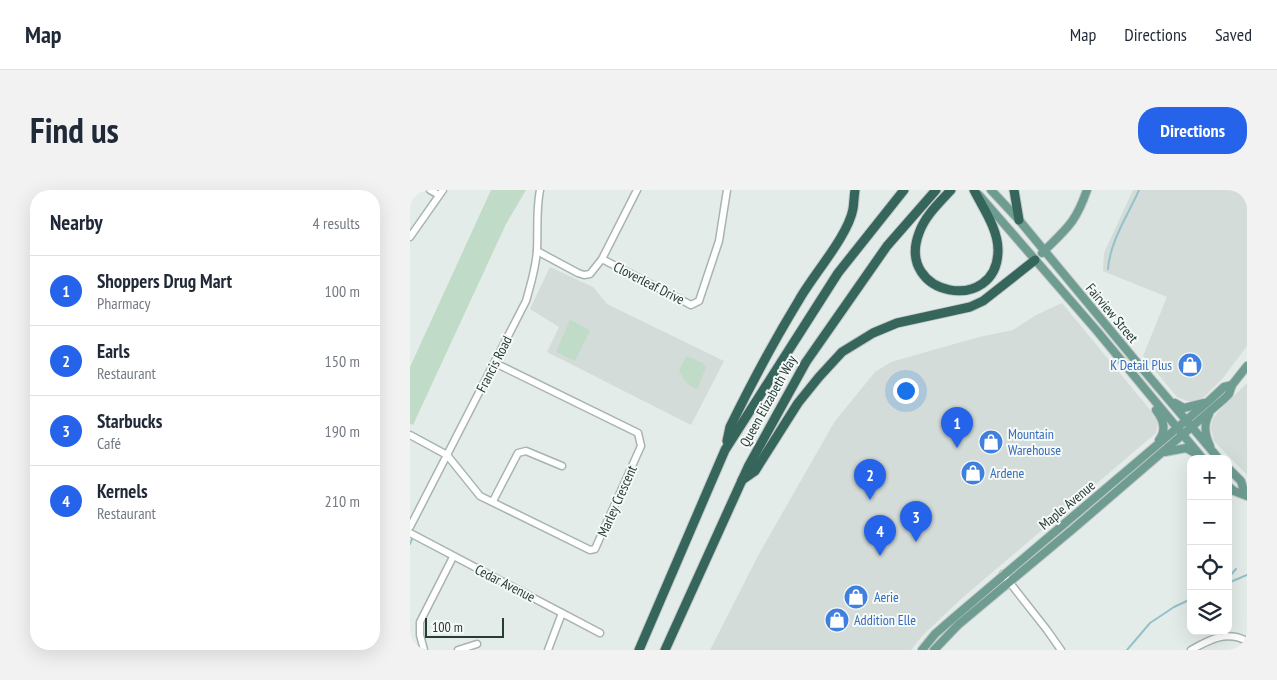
<!DOCTYPE html>
<html lang="en">
<head>
<meta charset="utf-8">
<style>
	body { margin:0; font-family:"PT Sans Narrow",sans-serif; background:#f2f2f3; color:#1f2937 }
	.controls { position:absolute; right:15px; bottom:15px; display:grid; overflow:hidden; border-radius:10px; box-shadow:0 5px 20px #0002 }
	.controls button { width:45px; height:45px; display:grid; place-items:center; padding:0; border:0; border-bottom:1px solid #e0e1e3; background:#fff; color:#1f2937; font:25px sans-serif }
	.scale { position:absolute; left:15px; bottom:12px; width:79px; box-sizing:border-box; padding-left:5px; border:2px solid #263c36; border-top:0; font-size:14px; line-height:18px; white-space:nowrap; color:#263c36; -webkit-text-stroke:4px #f5f9f7; paint-order:stroke }
	.you { position:absolute; left:495px; top:200px; width:18px; height:18px; margin:-12px; border:4px solid #fff; border-radius:50%; background:#1a73e8; box-shadow:0 0 0 8px #1a73e833 }
	.badge { display:grid; place-items:center; width:32px; height:32px; border-radius:50%; background:#2563eb; color:#fff; font-size:16px; font-weight:700 }
	.pin { position:absolute; translate:-50% -41px; filter:drop-shadow(0 1px 2px #0008) }
	.pin::after { content:''; position:absolute; top:26px; width:18px; height:15px; background:inherit; clip-path:polygon(0 0,100% 0,50% 100%) }
	.list { margin:0; padding:0; list-style:none }
	h2 { display:flex; justify-content:space-between; align-items:center; height:65px; margin:0; padding:0 20px; font-size:21px }
	h2 small { font-size:16px; font-weight:400; color:#747a83 }
	.list li { display:grid; grid-template-columns:32px 1fr auto; gap:15px; align-items:center; box-sizing:border-box; height:70px; padding:0 20px; border-top:1px solid #e0e1e3 }
	.list b { display:block; font-size:19px; white-space:nowrap }
	.list p { margin:0; font-size:16px; white-space:nowrap; color:#747a83 }
	.list em { font-size:16px; font-style:normal; color:#747a83 }
	.icon { flex:none; width:28px; height:28px; fill:none; stroke:currentColor; stroke-width:2; stroke-linecap:round; stroke-linejoin:round }
	.map { position:relative; flex:none; width:837px; height:460px; overflow:hidden; border-radius:20px }
	header { display:flex; align-items:center; gap:30px; box-sizing:border-box; height:70px; padding:0 25px; background:#fff; border-bottom:1px solid #e0e1e3 }
	header strong { font-size:24px }
	nav { display:flex; gap:28px; margin-inline-start:auto; font-size:18px }
	.intro { display:flex; align-items:center; justify-content:space-between; box-sizing:border-box; height:120px; padding:0 30px }
	h1 { margin:0; font-size:35px }
	.button { padding:12px 22px; border-radius:20px; background:#2563eb; color:#fff; font-size:18px; font-weight:700 }
	main { display:flex; gap:30px; padding:0 30px }
	aside { flex:1; background:#fff; border-radius:20px; box-shadow:0 5px 20px #0002 }
	.map>svg:first-child { display:block }
</style>
</head>
<body>
<header>
<strong>Map</strong>
<nav><a>Map</a><a>Directions</a><a>Saved</a></nav>
</header>
<div class="intro"><h1>Find us</h1><a class="button">Directions</a></div>
<main>
<aside>
<h2>Nearby<small>4 results</small></h2>
<ul class="list">
<li><span class="badge">1</span><div><b>Shoppers Drug Mart</b><p>Pharmacy</p></div><em>100 m</em></li>
<li><span class="badge">2</span><div><b>Earls</b><p>Restaurant</p></div><em>150 m</em></li>
<li><span class="badge">3</span><div><b>Starbucks</b><p>Café</p></div><em>190 m</em></li>
<li><span class="badge">4</span><div><b>Kernels</b><p>Restaurant</p></div><em>210 m</em></li>
</ul>
</aside>
<div class="map">
<svg width="837" height="460" viewBox="0 0 837 460">
	<rect width="100%" height="100%" fill="#e4ece9"/>
	<g fill="#d3dcd8">
		<polygon points="723,0 824,0 837,4 837,156 813,188 794,207 785,211 777,211 767,207 733,166 757,107 693,81 694,63"/>
		<polygon points="140,77 183,97 197,114 314,171 281,235 137,162 149,137 120,119"/>
		<polygon points="652,113 746,227 748,234 746,243 551,409 512,446 501,460 300,460 349,364 425,231 465,182 481,172 569,147 603,140 626,125"/>
		<polygon points="837,193 837,285 804,251 801,239 802,231 806,224"/>
	</g>
	<g fill="#c0dbc7">
		<polygon points="81,0 116,0 96,34 3,235 0,234 0,177"/>
		<polygon points="160,130 180,140 165,171 146,162"/>
		<path d="M276 166 293 173 296 178 287 199C277 195 273 190 269 180Z"/>
	</g>
	<g fill="none" stroke-linecap="round" stroke-linejoin="round">
		<g stroke="#93c2ca" stroke-width="2">
			<path d="M698 79C700 51 718 25 729 0"/>
			<polyline points="0,354 2,349"/>
			<polyline points="818,388 826,379"/>
			<polyline points="818,393 837,385"/>
			<polyline points="717,460 740,433 764,417 781,409"/>
		</g>
		<defs>
			<g id="minor">
				<polyline points="20,0 29,5"/>
				<polyline points="0,47 33,0"/>
				<polyline points="127,61 168,83 174,85 180,84 192,69 227,0"/>
				<polyline points="192,69 281,115 289,111 309,51 317,0"/>
				<polyline points="0,245 37,265 70,306 180,360 185,359 231,256 228,243 85,173"/>
				<polyline points="83,311 108,263 116,261 152,276"/>
				<path d="M0 337 116 111C121 94 126 77 127 60 128 40 126 20 130 0"/>
				<polyline points="0,343 190,443"/>
				<polyline points="593,384 637,440 651,460"/>
				<polyline points="14,460 10,445 10,432 43,367"/>
				<polyline points="48,460 67,454"/>
				<polyline points="138,460 152,423"/>
				<path d="M781 460C799 450 816 440 837 451"/>
			</g>
			<g id="major">
				<polyline points="581,0 609,30 725,170 809,269"/>
				<polyline points="569,5 687,141 793,269"/>
				<path d="M632 63C657 38 665 34 677 0"/>
				<polyline points="765,213 774,218 794,213"/>
				<path d="M746 220C753 229 757 240 749 250"/>
				<path d="M799 224C793 235 795 245 800 256"/>
				<polyline points="755,262 776,258 785,263"/>
				<polyline points="818,278 831,291 835,304"/>
				<polyline points="818,296 824,301 837,306"/>
				<polyline points="512,460 525,444 541,430 800,210 814,197 822,195"/>
				<polyline points="524,460 548,435 663,339 814,209 819,204 822,195 837,176"/>
			</g>
			<g id="highway">
				<path d="M541 0C529 13 515 26 509 43 485 107 588 125 588 60 588 39 573 18 564 0"/>
				<polyline points="604,0 609,30"/>
				<path d="M317 251 320 237C341 194 364 151 389 110 403 85 438 46 443 19 444 13 444 6 445 0"/>
				<polyline points="332,290 345,281 388,213 409,187 432,162 463,143 487,133 560,117 573,111 625,70"/>
				<polyline points="229,460 315,260 428,83 494,0"/>
				<polyline points="255,460 338,277 396,172 477,56 526,0"/>
			</g>
		</defs>
		<use href="#minor" stroke="#a7b4b0" stroke-width="9"/>
		<use href="#major" stroke="#c2c8c7" stroke-width="10"/>
		<use href="#highway" stroke="#c2c8c7" stroke-width="11"/>
		<use href="#minor" stroke="#fff" stroke-width="6"/>
		<use href="#major" stroke="#6e9c91" stroke-width="8"/>
		<use href="#highway" stroke="#35655b" stroke-width="9"/>
	</g>
	<defs>
		<symbol id="shop-disc" viewBox="-11 -11 22 22"><circle r="9.5" fill="#3f7fe0" stroke="#f5f9f7"/><path d="M-5-2.5h2.3a2.7 3.5 0 0 1 5.4 0H5L5.5 6h-11ZM-1.5-2.5h3a1.5 2.3 0 0 0-3 0Z" fill="#fff"/></symbol>
	</defs>
	<g fill-rule="evenodd">
		<use href="#shop-disc" x="766" y="161" width="28" height="28"/>
		<use href="#shop-disc" x="567" y="238" width="28" height="28"/>
		<use href="#shop-disc" x="549" y="269" width="28" height="28"/>
		<use href="#shop-disc" x="432" y="393" width="28" height="28"/>
		<use href="#shop-disc" x="413" y="416" width="28" height="28"/>
	</g>
	<g text-anchor="middle" stroke-width="4" stroke-linejoin="round" paint-order="stroke">
		<g font-size="14" fill="#263c36" stroke="#f5f9f7">
			<text transform="translate(239 93) rotate(27)" y="5">Cloverleaf Drive</text>
			<text transform="translate(702 123) rotate(50)" y="5">Fairview Street</text>
			<text transform="translate(84 174) rotate(-63)" y="5">Francis Road</text>
			<text transform="translate(358 211) rotate(-61)" y="5">Queen Elizabeth Way</text>
			<text transform="translate(207 311) rotate(-66)" y="5">Marley Crescent</text>
			<text transform="translate(657 315) rotate(-40)" y="5">Maple Avenue</text>
			<text transform="translate(95 393) rotate(27)" y="5">Cedar Avenue</text>
		</g>
		<g font-size="14" fill="#366cbe" stroke="#f5f9f7" text-anchor="start">
			<text x="762" y="180" text-anchor="end">K Detail Plus</text>
			<text x="598" y="249">Mountain<tspan x="598" dy="16">Warehouse</tspan></text>
			<text x="580" y="288">Ardene</text>
			<text x="464" y="412">Aerie</text>
			<text x="444" y="435">Addition Elle</text>
		</g>
	</g>
</svg>
<div class="controls">
<button>+</button>
<button>−</button>
<button><svg class="icon" aria-label="locate" viewBox="0 0 24 24"><circle cx="12" cy="12" r="6"/><path d="M12 2v4M12 18v4M2 12h4M18 12h4"/></svg></button>
<button><svg class="icon" aria-label="layers" viewBox="0 0 24 24"><path d="M12 4l9 5-9 5-9-5zM3 14l9 5 9-5"/></svg></button>
</div>
<div class="scale">100 m</div>
<div class="you"></div>
<div class="pin badge" style="left:547px;top:258px">1</div>
<div class="pin badge" style="left:460px;top:310px">2</div>
<div class="pin badge" style="left:506px;top:352px">3</div>
<div class="pin badge" style="left:470px;top:366px">4</div>
</div>
</main>
</body>
</html>
